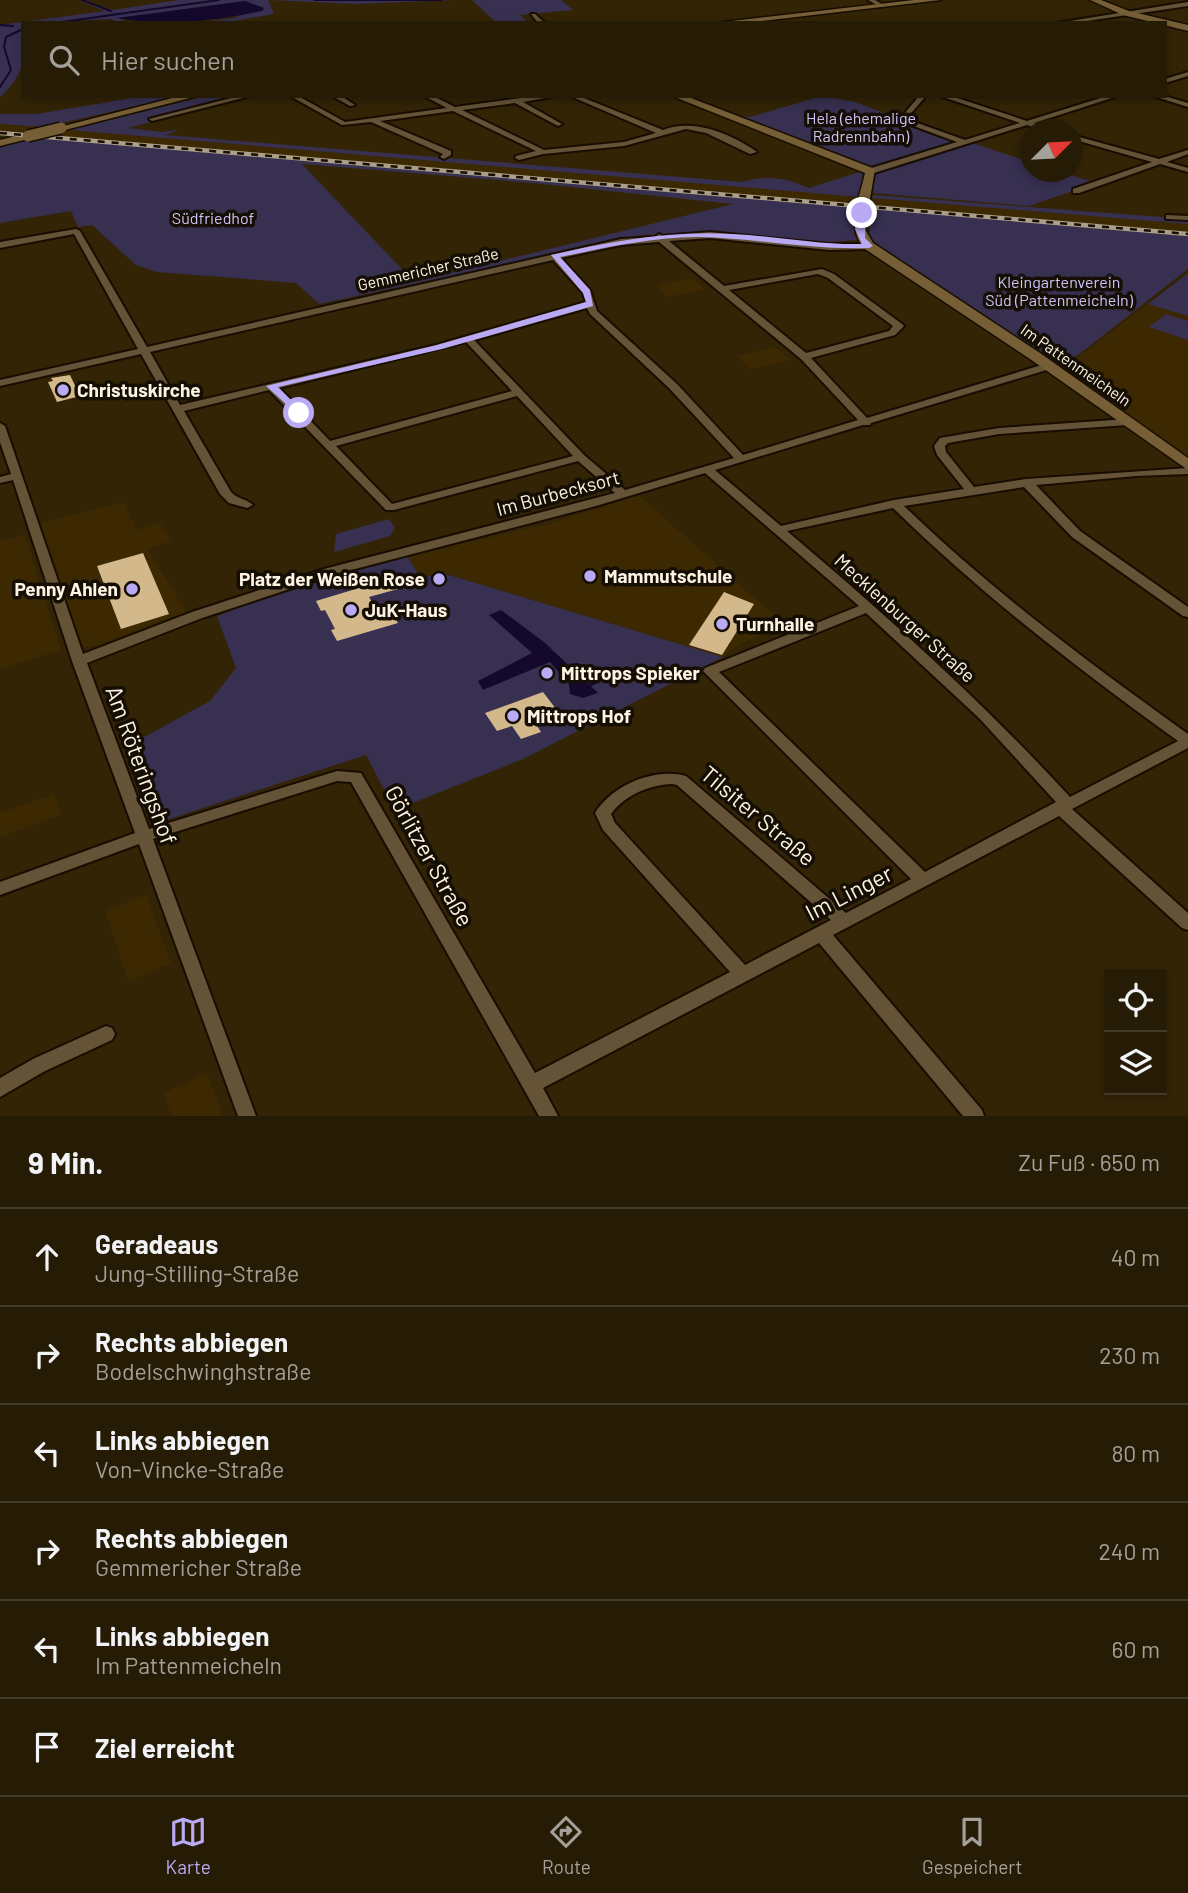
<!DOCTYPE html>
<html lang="de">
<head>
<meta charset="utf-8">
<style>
	body { margin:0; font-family:Barlow,sans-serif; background:#322813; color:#f1f3f6 }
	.controls { position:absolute; right:21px; bottom:21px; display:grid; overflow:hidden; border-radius:0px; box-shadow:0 4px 10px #0003 }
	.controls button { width:63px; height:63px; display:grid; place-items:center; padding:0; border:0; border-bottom:2px solid #423926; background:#261b04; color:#f1f3f6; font:35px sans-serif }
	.compass { position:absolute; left:1020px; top:119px; width:63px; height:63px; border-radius:50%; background:#261b04; box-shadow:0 4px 10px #0003; rotate:66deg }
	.stop { position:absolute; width:21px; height:21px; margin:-16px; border:5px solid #baaaf6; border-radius:50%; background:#fff }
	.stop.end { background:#baaaf6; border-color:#fff; box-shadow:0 2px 7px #0008 }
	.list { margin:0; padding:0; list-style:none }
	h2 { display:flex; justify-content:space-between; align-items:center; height:91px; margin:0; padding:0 28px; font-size:30px }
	h2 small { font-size:23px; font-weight:400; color:#a4a19a }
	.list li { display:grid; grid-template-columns:46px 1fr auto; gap:21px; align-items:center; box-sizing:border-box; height:98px; padding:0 28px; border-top:2px solid #423926 }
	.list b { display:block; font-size:26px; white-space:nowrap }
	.list p { margin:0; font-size:23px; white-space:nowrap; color:#a4a19a }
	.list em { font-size:23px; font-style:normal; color:#a4a19a }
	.icon { flex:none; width:38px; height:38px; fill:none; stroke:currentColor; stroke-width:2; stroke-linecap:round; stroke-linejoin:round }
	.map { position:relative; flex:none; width:1188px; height:1116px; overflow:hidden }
	.search { position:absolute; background:#261b04; box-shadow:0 4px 10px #0003; left:21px; right:21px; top:21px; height:77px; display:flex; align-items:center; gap:18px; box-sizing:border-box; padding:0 24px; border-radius:0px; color:#a4a19a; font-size:26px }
	.sheet { height:679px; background:#261b04 }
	nav { display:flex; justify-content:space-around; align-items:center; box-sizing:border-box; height:98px; border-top:2px solid #423926; background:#261b04; font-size:19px; color:#a4a19a }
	nav a { display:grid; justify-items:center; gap:4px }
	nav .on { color:#baaaf6 }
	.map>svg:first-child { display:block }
</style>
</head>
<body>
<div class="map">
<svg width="1188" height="1116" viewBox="0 0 1188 1116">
	<rect width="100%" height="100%" fill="#332406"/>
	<g fill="#3c2902">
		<polygon points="0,124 1188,224 1188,236 0,134"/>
		<polygon points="692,278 705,289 668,297 656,285"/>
		<polygon points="1148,304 1188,316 1188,457 1061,366 1080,356"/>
		<polygon points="775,347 790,360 751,369 737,356"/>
		<polygon points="639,495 785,625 739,644 723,657 442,573 421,578 407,556 551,523"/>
		<polygon points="124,502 136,530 160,523 171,541 148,549 186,612 95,646 81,647 40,523"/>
		<polygon points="25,535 61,650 0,669 0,541"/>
		<polygon points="54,794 61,815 0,837 0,813"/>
		<polygon points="146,895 171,963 128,981 105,911"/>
		<polygon points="207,1073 223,1116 171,1116 164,1093"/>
	</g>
	<g fill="#373051" fill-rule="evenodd">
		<path d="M78 0 113 10 178 0H454L356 4 268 0 274 14 222 23H192L234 18 240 15 245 1 120 18 128 23H116L112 19 23 23C23 58 28 72 0 97V25L105 11Z"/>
		<polygon points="472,0 561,0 573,10 520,15 526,21 497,23"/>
		<polygon points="144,96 179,96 44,127 0,124 0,114 37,114"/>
		<path d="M206 96H250L128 128 161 132 180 130 165 135 742 182C768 175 785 177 809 188L863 171 859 197 69 130Z"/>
		<polygon points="822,96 855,102 958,141 871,166 741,116 750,117"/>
		<path d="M37 138 857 207 854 233 857 240 829 242 712 232 643 235 319 304 296 283 157 272 136 265 92 225 78 227 71 211 0 223V146ZM302 164 533 183 733 204 414 282Z"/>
		<polygon points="972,143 1030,162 1030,172 1061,172 1096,183 1029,206 873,193 876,174 880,172"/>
		<polygon points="873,195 1188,219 1188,224 872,198"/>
		<polygon points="871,208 1188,236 1188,269 1078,355 1060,360 1015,338 882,248 869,237"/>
		<polygon points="1188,273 1188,316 1148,304"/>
		<polygon points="1166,314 1188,321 1188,340 1149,327"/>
		<polygon points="389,519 395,528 390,536 334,552 336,534"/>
		<polygon points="407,556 421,578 442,573 723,657 523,759 395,810 366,755 154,824 128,746 210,701 236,668 217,616 288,590"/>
	</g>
	<g fill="#14092c">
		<path d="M245 1 264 8 262 11C213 21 164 27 117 18Z"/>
		<polygon points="501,610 544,642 598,693 583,698 570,694 569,684 550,662 483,690 478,681 532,653 489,615"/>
	</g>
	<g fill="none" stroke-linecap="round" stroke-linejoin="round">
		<g stroke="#14092c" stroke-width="2">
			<polyline points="82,0 111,11"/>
			<polyline points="314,0 442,0"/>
			<polyline points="104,16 219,0"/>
			<polyline points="55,23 105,16"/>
			<polyline points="0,25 13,26"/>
			<polyline points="0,87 11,70 4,47 6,37 23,29"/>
		</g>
		<g stroke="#14092c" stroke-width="3.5">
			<polyline points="603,680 609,677"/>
			<polyline points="590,685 594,683"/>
		</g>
	</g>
	<g fill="#d3b88b">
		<polygon points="70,375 80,396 57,402 48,382 53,381 51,378"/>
		<polygon points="143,553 169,614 121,629 97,566"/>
		<polygon points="392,578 398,589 369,597 379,615 391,612 398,623 337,641 331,630 335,629 325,610 321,611 316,601"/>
		<polygon points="724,592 754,604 722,655 689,645"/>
		<polygon points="543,692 556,709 532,718 541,732 521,739 512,726 497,731 485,713"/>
	</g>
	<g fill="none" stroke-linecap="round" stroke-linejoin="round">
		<defs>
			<g id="street">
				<polygon points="868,0 875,0 885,6 880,7"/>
				<polygon points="1188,2 1188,6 1073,23 1057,23"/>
				<polygon points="531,14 535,14 545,23 538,23"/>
				<polygon points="1188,72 1188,76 1165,83 1165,79"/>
				<polygon points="239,96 251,96 152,121 149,119"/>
				<path d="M290 96H298L345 122 447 108 424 96H433L455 107 536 96H556L523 102 560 123 562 124 558 126 515 103 462 110 544 150 624 142 656 133 570 96H579L663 130C694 118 731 134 757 152L750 154 706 133 686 129 624 146 543 154 519 160 515 158 516 156 536 151 453 111 380 121 451 151V155L444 159 440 157 443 154 371 122 342 125Z"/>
				<polygon points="332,96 341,96 355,105 350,106"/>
				<polygon points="919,96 926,96 906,119 965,140 1020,123 940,96 951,96 1027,121 1107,96 1118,96 1034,123 1052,130 1040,130 1027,125 874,173 868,173 868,169 957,142 900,121 900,119"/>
				<polygon points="1153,96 1164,96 1188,103 1188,107"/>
				<polygon points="1072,135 1159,159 1188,150 1188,154 1167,162 1188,168 1188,172 1160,164 1079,193 1073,193 1073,189 1152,162 1072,139"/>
				<polygon points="1166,215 1188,216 1188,220 1169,219 1166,219"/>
				<path d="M76 229 80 231 147 347 621 239 655 237 659 234 663 236 710 232 829 244H872V248L869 249 829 250 710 238 669 241 724 286 822 269 834 274 902 324 904 326 895 335 811 358 867 418 1045 364H1053L1054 366 1053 368 871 423 870 425H863L715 470 781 526 894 500 964 489 937 455 934 446 940 438 999 428 1128 419 1133 422 1128 425 999 434 948 443 945 446 946 452 974 487 1026 479 1188 468V474L1136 476 1036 485 1080 531 1188 607V617L1183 616 1072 537 1024 487 904 506C992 591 1089 663 1188 734V748L1072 809 1188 913V930L1182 928 1059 816 833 935 982 1110 984 1116H963L819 943 543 1088 558 1116H539L351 782 337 781 153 839 256 1116H238L139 844 0 895V882L135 833 72 661 13 480 0 483V477L11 474 0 442V423L5 426 83 654 192 612 324 569 615 493 578 461 394 510H386L269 390 184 411 231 492C237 499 247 499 253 505L247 508 229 503 220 494 141 354 0 386V380L138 349 74 234 0 248V242ZM659 242 801 359 858 420 743 455 677 384 597 311 590 290 561 258 621 245ZM553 260 583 293 586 302 436 345 180 405 150 352ZM818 274 828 278 893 326 889 331 806 353 729 290ZM587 308 590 314 669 388 734 458 625 490 584 455 474 340ZM466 342 512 391 330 441 279 388ZM517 396 573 456 392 504 336 446ZM705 473 859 606 705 668 703 671 911 879 846 913 686 776C655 767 612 785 595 813L603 830 730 972 535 1073 361 773 337 771 149 829 87 663 202 618 332 575 596 506ZM893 508C981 594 1078 669 1178 741L1070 797C982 701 886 615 787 531ZM866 613 979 718 1056 802 925 872 719 672ZM672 784 677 785 831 920 745 965 615 823 611 814C625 795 649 785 672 784Z"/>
				<polygon points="106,1026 112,1028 115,1034 112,1040 45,1071 0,1097 0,1078 33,1059"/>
			</g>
			<g id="secondary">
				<polygon points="914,0 941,0 744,23 714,23"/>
				<polygon points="1090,0 1101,0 1129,11 1188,25 1188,31 1123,15"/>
				<polygon points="180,96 198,96 61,131 56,128"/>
				<path d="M672 96H686L875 169 865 229 873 243 1040 353 1188 458V470L1030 359 865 249C845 228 860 197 865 173Z"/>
				<polygon points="28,133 32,134 32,138 0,146 0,140"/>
			</g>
		</defs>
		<use href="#street" stroke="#180d00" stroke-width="4"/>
		<use href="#secondary" stroke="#180d00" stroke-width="3"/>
		<use href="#street" fill="#645336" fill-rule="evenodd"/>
		<use href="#secondary" fill="#765f36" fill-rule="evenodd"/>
		<defs>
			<polyline id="rail" points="0,133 1188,234"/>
		</defs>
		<use href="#rail" stroke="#ab9f88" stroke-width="4.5"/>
		<use href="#rail" stroke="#150e04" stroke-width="2.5" stroke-dasharray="7" stroke-linecap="butt"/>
		<defs>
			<polyline id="secondary-bridge-far1" points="56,129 61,128"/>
			<polyline id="secondary-bridge" points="28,136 61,128"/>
		</defs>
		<use href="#secondary-bridge-far1" stroke="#180d00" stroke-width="10" stroke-linecap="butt"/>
		<use href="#secondary-bridge" stroke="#180d00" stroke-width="14" stroke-linecap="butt"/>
		<use href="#secondary-bridge-far1" stroke="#765f36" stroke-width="9"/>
		<use href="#secondary-bridge" stroke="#765f36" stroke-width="11"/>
	</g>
	<path fill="#baaaf6" d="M862 211 866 213 865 238 873 246 869 248C811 250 755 238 698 237 651 237 605 248 560 257L590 290 593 306 442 349 278 387 302 411 299 416 266 386 437 345 586 302 583 293 551 255C611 241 672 230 733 234 776 236 818 245 862 244L855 229 858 213Z"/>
	<g fill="#baaaf6" stroke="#150e04" stroke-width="2.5">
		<circle cx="63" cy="390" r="7"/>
		<circle cx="590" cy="576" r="7"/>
		<circle cx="439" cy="579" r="7"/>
		<circle cx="132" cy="589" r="7"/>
		<circle cx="351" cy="610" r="7"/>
		<circle cx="722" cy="624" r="7"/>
		<circle cx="547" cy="673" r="7"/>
		<circle cx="513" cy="716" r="7"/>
	</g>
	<g text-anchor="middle" stroke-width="7" stroke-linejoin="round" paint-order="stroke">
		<g font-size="16" fill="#cdc3fa" stroke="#150e04">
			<text x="861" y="124">Hela (ehemalige<tspan x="861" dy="18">Radrennbahn)</tspan></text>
			<text x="213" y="224">Südfriedhof</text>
			<text x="1059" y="288">Kleingartenverein<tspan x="1059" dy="18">Süd (Pattenmeicheln)</tspan></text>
		</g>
		<g font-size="16" fill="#fef4e3" stroke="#150e04">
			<text transform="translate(428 269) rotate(-13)" y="6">Gemmericher Straße</text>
			<text transform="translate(1076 365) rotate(35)" y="6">Im Pattenmeicheln</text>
		</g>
		<g font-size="19" font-weight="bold" fill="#fef4e3" stroke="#150e04" text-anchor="start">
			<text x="77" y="397">Christuskirche</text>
			<text x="604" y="583">Mammutschule</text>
			<text x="425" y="586" text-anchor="end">Platz der Weißen Rose</text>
			<text x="118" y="596" text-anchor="end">Penny Ahlen</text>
			<text x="365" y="617">JuK-Haus</text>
			<text x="736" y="631">Turnhalle</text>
			<text x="561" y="680">Mittrops Spieker</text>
			<text x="527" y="723">Mittrops Hof</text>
		</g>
		<g font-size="19" fill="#fef4e3" stroke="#150e04">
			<text transform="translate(558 493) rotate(-15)" y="7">Im Burbecksort</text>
			<text transform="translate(905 618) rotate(42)" y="7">Mecklenburger Straße</text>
		</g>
		<g font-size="23" fill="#fef4e3" stroke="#150e04">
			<text transform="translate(141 765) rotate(70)" y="8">Am Röteringshof</text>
			<text transform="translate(758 816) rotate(40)" y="8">Tilsiter Straße</text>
			<text transform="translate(429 856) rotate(61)" y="8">Görlitzer Straße</text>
			<text transform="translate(849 893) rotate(-27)" y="8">Im Linger</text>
		</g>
	</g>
</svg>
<div class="controls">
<button><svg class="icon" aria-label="locate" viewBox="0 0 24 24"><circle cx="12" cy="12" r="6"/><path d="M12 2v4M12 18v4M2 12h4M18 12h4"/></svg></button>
<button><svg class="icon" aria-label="layers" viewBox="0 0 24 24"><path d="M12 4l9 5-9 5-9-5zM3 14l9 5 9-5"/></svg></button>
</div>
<svg class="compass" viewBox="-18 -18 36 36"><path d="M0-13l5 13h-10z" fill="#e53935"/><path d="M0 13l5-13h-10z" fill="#a4a19a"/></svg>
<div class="stop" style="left:299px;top:413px"></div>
<div class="stop end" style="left:862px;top:213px"></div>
<div class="search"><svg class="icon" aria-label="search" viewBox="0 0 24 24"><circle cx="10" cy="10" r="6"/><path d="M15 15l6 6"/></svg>Hier suchen</div>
</div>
<section class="sheet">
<h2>9 Min.<small>Zu Fuß · 650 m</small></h2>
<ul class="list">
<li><svg class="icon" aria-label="ahead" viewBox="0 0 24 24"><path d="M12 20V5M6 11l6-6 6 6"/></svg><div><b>Geradeaus</b><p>Jung-Stilling-Straße</p></div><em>40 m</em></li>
<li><svg class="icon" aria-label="right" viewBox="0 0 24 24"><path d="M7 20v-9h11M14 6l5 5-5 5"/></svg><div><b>Rechts abbiegen</b><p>Bodelschwinghstraße</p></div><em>230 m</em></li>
<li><svg class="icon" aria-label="left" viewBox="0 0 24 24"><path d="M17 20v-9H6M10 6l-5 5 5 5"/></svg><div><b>Links abbiegen</b><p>Von-Vincke-Straße</p></div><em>80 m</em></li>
<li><svg class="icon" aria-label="right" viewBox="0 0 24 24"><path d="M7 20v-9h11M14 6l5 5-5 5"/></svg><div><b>Rechts abbiegen</b><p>Gemmericher Straße</p></div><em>240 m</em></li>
<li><svg class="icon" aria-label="left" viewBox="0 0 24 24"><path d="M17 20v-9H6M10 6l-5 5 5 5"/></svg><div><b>Links abbiegen</b><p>Im Pattenmeicheln</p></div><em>60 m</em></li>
<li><svg class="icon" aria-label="arrive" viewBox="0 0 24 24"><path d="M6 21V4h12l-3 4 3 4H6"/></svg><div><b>Ziel erreicht</b></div></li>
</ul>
</section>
<nav>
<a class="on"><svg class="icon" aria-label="map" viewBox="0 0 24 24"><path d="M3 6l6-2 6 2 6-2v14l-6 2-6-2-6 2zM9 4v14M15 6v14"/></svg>Karte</a>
<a><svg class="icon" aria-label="directions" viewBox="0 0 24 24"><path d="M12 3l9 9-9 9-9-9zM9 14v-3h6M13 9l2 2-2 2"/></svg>Route</a>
<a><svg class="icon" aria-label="saved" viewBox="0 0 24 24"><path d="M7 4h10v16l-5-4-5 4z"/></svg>Gespeichert</a>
</nav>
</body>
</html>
